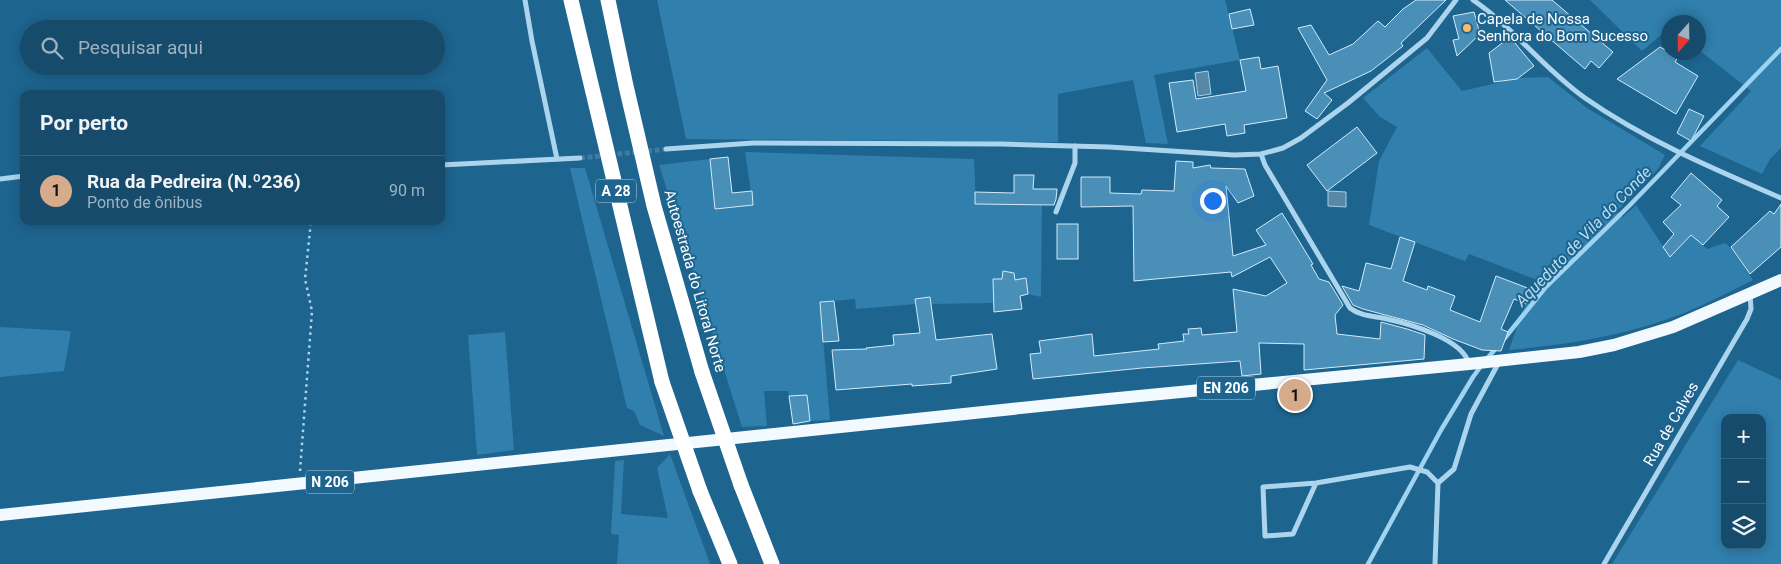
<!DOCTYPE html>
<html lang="pt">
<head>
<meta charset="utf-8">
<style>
	body { margin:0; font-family:Roboto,sans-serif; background:#1f5271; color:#f1f3f6 }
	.controls { position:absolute; right:15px; bottom:15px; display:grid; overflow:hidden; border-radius:10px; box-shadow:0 2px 12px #0003 }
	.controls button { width:45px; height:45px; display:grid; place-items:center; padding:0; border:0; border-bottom:1px solid #35637e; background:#164b6b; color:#f1f3f6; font:25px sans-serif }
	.compass { position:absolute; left:1661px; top:15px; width:45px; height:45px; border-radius:50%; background:#164b6b; box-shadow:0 2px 12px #0003; rotate:200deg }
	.you { position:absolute; left:1212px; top:200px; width:18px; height:18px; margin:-12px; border:4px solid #fff; border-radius:50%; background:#1a73e8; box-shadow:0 0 0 8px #1a73e833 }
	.badge { display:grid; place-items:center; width:32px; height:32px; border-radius:50%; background:#d6ab8b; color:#111; font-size:16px; font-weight:700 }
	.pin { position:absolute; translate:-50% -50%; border:2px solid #fff; box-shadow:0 1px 5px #0006 }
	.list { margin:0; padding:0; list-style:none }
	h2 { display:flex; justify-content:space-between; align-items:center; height:65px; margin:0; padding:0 20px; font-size:21px }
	h2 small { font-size:16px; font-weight:400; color:#9eb3c1 }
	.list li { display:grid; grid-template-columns:32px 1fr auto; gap:15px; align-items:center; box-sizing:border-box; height:70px; padding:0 20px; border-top:1px solid #35637e }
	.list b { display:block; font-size:19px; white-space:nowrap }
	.list p { margin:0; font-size:16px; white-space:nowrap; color:#9eb3c1 }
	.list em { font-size:16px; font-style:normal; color:#9eb3c1 }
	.icon { flex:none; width:28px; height:28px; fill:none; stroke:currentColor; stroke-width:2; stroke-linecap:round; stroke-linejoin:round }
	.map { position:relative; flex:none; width:1781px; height:564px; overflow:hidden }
	.search { position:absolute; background:#164b6b; box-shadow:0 2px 12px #0003; left:20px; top:20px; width:425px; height:55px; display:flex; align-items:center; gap:12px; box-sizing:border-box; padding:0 18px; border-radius:28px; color:#9eb3c1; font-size:19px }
	.panel { position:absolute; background:#164b6b; box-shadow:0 2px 12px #0003; left:20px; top:90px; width:425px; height:135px; border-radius:10px }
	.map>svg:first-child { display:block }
</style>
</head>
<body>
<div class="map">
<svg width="1781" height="564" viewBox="0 0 1781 564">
	<rect width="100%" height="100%" fill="#1d648f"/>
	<g fill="#307fad" fill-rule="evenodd">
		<polygon points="657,0 1225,0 1240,60 1154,75 1168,144 1146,143 1133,80 1058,94 1058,142 686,139"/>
		<polygon points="1590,0 1781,0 1781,148 1770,159 1762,174 1700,146 1751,91 1699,50 1698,22 1668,22 1668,29 1642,51"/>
		<path d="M1427 48 1462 91 1519 78 1548 77 1587 108 1665 155 1658 169 1617 211 1623 217 1636 205 1670 257 1691 235 1707 249 1725 243 1731 248 1753 280C1731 291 1708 303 1684 313 1629 335 1568 345 1509 350L1524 307 1545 283 1469 254 1465 261 1369 225 1379 161 1397 127 1380 117 1363 98Z"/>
		<polygon points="745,152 974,159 976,204 1042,205 1041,297 1028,294 1026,278 1015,280 1014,273 1003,271 1002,279 993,280 993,303 931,304 930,297 916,299 916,304 856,309 855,299 820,302 830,420 810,421 789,396 788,391 764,391 767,426 742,427 659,165 710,159 715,208 753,205"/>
		<polygon points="570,168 585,168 664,436 640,425 634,411 627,408"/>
		<polygon points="0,327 71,331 64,371 0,377"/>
		<polygon points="505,332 514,450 477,455 468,335"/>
		<path d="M1738 360 1781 380V564H1612ZM1725 418H1762V545H1725Z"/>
		<polygon points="670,454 710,564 617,564 619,535 611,534 615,461 624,460 621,514 668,518 657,468"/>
	</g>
	<g fill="#5888a6" stroke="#9fd3ef">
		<polygon points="1208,71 1211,94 1198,96 1195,73"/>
		<polygon points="1328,191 1346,192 1346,207 1328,206"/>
	</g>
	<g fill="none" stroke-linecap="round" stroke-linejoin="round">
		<g stroke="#9fd3ef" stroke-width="4.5">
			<polyline points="1504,339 1545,288 1629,206 1781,49"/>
			<polyline points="1486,360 1497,347"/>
			<polyline points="1368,564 1441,430 1473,377 1481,366"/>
		</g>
	</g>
	<g fill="#4a8fb8" stroke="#d2ebfa">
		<polygon points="1416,0 1446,0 1401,43 1403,46 1371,71 1324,93 1332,100 1317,119 1305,111 1327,80 1298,28 1311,25 1329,55 1353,44 1378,21 1385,27 1403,9"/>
		<polygon points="1505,0 1552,0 1613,52 1599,68 1591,61 1585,69"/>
		<polygon points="1250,9 1254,25 1232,29 1229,14"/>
		<polygon points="1474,12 1480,34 1457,56 1453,40 1459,39 1453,16"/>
		<polygon points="1510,37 1534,66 1517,79 1494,82 1489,53"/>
		<polygon points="1660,47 1678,57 1675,62 1698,76 1676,114 1617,79"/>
		<polygon points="1259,57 1261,69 1278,66 1287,118 1244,125 1245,133 1227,136 1225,124 1177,132 1169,83 1193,80 1196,99 1246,91 1240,60"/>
		<polygon points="1689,109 1704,116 1691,141 1677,133"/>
		<polygon points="1357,127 1377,153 1327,191 1307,165"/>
		<polygon points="728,157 732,193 752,191 753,205 715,209 710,159"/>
		<polygon points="1176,161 1193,162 1193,168 1210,165 1211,168 1245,169 1254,196 1238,203 1226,186 1233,256 1266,245 1256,230 1282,213 1313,264 1311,265 1319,279 1329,282 1343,305 1335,315 1337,334 1380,339 1381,322 1407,329 1425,335 1424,359 1304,370 1304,344 1259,343 1261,374 1242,376 1240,361 1142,368 1033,379 1030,354 1041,353 1039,341 1092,334 1094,356 1159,349 1158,344 1184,341 1183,334 1189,334 1188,329 1201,328 1202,335 1237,332 1233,289 1266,296 1287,283 1270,257 1232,277 1231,272 1134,281 1133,206 1081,207 1081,177 1110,177 1110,193 1141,194 1142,190 1174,191"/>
		<polygon points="1691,173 1722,200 1717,206 1729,217 1703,245 1691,235 1670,257 1663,247 1674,234 1663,222 1681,205 1671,197"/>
		<polygon points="1014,175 1034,175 1033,189 1057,189 1056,199 1054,205 975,204 975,192 1014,193"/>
		<polygon points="1781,204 1781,247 1750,274 1731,247 1770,211 1774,214"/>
		<rect x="1057" y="224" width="21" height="35"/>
		<polygon points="1400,237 1415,242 1403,281 1427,290 1428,286 1455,296 1450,310 1480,322 1496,276 1538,292 1526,304 1514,299 1501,329 1508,332 1501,351 1482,350 1453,339 1423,325 1363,309 1353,305 1342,286 1359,291 1366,263 1391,269"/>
		<polygon points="1003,271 1014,273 1015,280 1026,278 1028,294 1020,296 1022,309 994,312 993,279 1002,279"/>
		<polygon points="930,297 936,340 992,334 997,369 951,376 951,383 912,386 912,384 836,390 832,350 867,349 866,348 894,345 893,335 920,333 915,299"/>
		<polygon points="834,301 839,341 823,342 820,302"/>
		<polygon points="807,395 810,421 793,424 789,396"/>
	</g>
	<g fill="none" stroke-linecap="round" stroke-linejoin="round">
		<polyline stroke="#3f7ba0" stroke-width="5" stroke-dasharray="5 2.5" stroke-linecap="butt" points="580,158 666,149"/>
		<polyline stroke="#acd5ed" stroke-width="2.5" stroke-dasharray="2.5 4" stroke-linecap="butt" points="300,471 312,311 305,279 311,221"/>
		<g stroke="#acd5ed" stroke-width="5">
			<polyline points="525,0 532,41 557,159"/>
			<path d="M1473 0C1514 28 1544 69 1585 98 1645 140 1714 169 1781 198"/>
			<polyline points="666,149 753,143 1002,144 1109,147 1234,155 1261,154 1283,148 1301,138 1348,103 1427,38 1456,0"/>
			<path d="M1261 154 1265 165 1350 308C1360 316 1374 316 1387 319 1410 324 1463 339 1469 364"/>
			<polyline points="441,165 580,158"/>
			<polyline points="0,179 24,176"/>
			<polyline points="1056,212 1075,163 1075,146"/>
			<polyline points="1316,483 1293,534 1265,536 1263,487 1316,483 1410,467 1427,472 1438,483"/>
			<polyline points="1435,564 1438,483 1454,469 1471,414 1499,362"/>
			<polyline points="1604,564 1747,319 1751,309 1750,294"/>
		</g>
		<polyline stroke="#f2f9ff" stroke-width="12" points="0,515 1098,400 1469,364 1579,352 1614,345 1673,327 1781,280"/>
		<g stroke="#fff" stroke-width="15">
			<polyline points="571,0 662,382"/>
			<polyline points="608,0 626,86 654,206 702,372"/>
			<polyline points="741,485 772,564"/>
			<polyline points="700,491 730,564"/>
		</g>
		<g stroke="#fff" stroke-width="15">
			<polyline points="702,372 741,485"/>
			<polyline points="662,382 700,491"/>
		</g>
	</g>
	<circle fill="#fdb86a" stroke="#1d648f" stroke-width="2" cx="1467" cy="28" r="5"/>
	<g text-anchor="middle" stroke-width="4" stroke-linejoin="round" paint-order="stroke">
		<g fill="#1d648f" stroke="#bbd0dd" stroke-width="1">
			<rect x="596" y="179.5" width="40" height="23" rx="4"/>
			<rect x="1197" y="376.5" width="58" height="23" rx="4"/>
			<rect x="306" y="470.5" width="48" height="23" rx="4"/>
		</g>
		<g font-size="14" font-weight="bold" fill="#fff">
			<text x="616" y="196">A 28</text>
			<text x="1226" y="393">EN 206</text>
			<text x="330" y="487">N 206</text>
		</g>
		<g font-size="15" fill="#fff" stroke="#1d648f" text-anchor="start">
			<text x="1477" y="24">Capela de Nossa<tspan x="1477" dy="17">Senhora do Bom Sucesso</tspan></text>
		</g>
		<g font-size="15" fill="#fff" stroke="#1d648f">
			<text transform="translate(695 281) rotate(74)" y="5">Autoestrada do Litoral Norte</text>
			<text transform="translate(1671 424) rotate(-60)" y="5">Rua de Calves</text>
		</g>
		<g font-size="16" font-style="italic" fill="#b8def4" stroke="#1d648f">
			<text transform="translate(1583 236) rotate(-46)" y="6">Aqueduto de Vila do Conde</text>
		</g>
	</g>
</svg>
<div class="controls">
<button>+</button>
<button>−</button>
<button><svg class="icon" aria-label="layers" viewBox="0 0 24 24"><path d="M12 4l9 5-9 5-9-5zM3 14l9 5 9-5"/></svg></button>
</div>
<svg class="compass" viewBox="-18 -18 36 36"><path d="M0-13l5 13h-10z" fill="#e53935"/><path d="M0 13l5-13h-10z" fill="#9eb3c1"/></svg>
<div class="you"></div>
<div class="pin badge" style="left:1295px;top:395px">1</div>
<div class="search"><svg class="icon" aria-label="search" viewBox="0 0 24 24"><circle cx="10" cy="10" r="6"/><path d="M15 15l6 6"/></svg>Pesquisar aqui</div>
<section class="panel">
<h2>Por perto<small></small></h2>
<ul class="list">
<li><span class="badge">1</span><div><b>Rua da Pedreira (N.º236)</b><p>Ponto de ônibus</p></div><em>90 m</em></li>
</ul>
</section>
</div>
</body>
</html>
